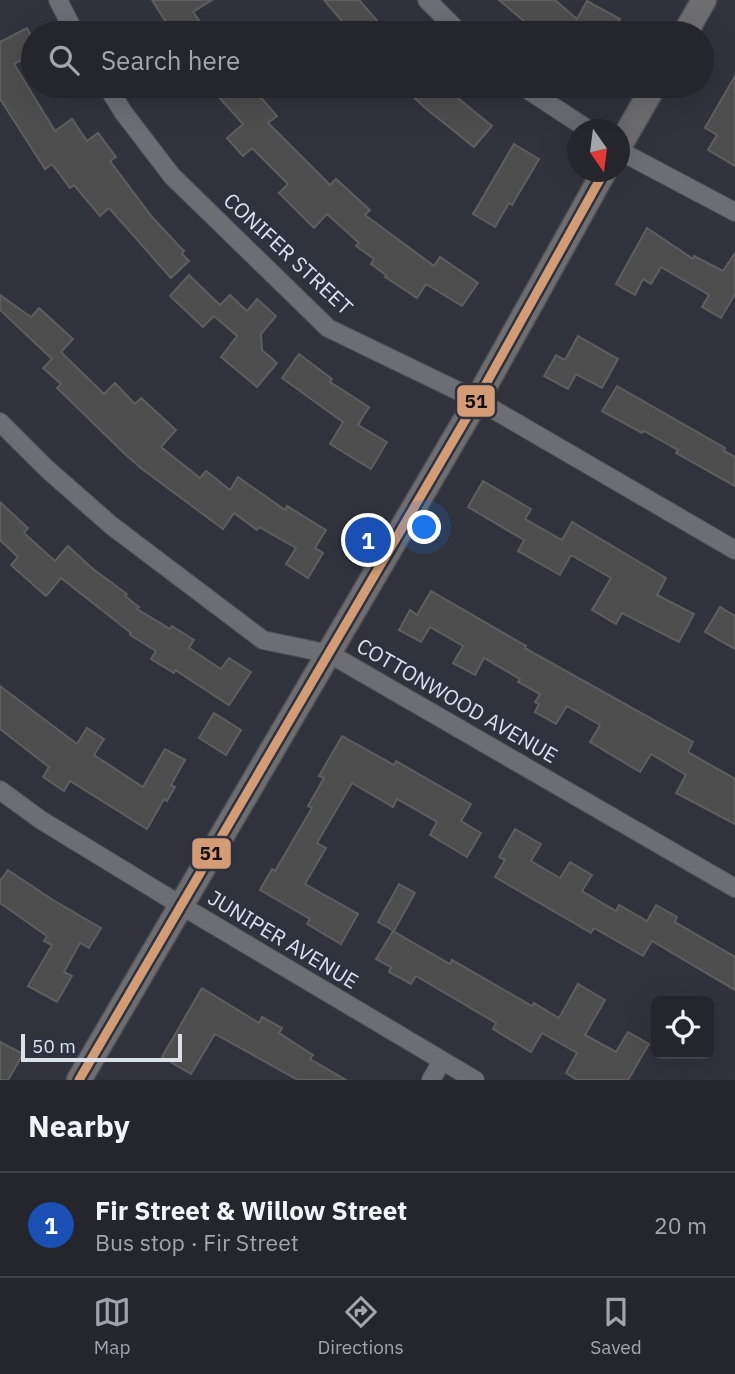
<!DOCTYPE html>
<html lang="en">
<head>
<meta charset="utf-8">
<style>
	body { margin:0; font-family:"IBM Plex Sans",sans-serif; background:#2c2e34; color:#f1f3f6 }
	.controls { position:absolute; right:21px; bottom:21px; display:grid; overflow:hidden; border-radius:10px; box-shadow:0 7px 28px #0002 }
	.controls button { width:63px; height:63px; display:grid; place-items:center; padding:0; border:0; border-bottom:2px solid #414348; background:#24262c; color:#f1f3f6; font:35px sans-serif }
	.compass { position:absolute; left:567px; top:119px; width:63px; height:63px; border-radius:50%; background:#24262c; box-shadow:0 7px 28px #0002; rotate:166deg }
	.scale { position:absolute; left:21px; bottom:18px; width:161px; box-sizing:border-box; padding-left:7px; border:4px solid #dce0e9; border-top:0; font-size:19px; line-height:24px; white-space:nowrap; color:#dce0e9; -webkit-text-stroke:5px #2c323f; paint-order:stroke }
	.you { position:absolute; left:425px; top:528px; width:24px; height:24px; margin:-18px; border:5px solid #fff; border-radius:50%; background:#1a73e8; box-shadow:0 0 0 10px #1a73e833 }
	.badge { display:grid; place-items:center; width:46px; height:46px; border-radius:50%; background:#a0a3ac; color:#fff; font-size:23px; font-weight:700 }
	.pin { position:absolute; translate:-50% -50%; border:4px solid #fff; box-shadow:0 2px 7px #0006 }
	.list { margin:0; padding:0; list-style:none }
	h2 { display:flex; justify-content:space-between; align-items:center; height:91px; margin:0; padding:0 28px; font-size:30px }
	h2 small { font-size:23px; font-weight:400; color:#a3a5a9 }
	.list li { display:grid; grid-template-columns:46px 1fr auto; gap:21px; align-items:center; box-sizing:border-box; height:105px; padding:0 28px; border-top:2px solid #414348 }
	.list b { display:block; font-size:26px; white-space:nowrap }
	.list p { margin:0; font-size:23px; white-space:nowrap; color:#a3a5a9 }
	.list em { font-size:23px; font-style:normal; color:#a3a5a9 }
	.icon { flex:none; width:38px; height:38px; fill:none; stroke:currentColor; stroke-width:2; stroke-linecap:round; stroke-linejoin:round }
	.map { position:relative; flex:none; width:735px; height:1080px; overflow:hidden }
	.search { position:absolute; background:#24262c; box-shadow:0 7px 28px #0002; left:21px; right:21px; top:21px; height:77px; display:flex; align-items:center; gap:18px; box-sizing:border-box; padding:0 24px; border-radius:38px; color:#a3a5a9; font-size:26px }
	.sheet { height:196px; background:#24262c }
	nav { display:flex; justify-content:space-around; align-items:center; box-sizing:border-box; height:98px; border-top:2px solid #414348; background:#24262c; font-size:19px; color:#a3a5a9 }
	nav a { display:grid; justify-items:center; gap:4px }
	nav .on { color:#a0a3ac }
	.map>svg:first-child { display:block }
</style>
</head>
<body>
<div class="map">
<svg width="735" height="1080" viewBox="0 0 735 1080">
	<rect width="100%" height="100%" fill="#30333b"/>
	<g fill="#4e4d4e" stroke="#5f5d5e" stroke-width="2">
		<polygon points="152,0 212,0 193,12 199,20 178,33 173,33"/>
		<polygon points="324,0 359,0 388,33 352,33"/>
		<polygon points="499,0 555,0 577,19 587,1 620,19 612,33 538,33"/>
		<polygon points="27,28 33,40 33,54 14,64 55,131 72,119 87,141 98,133 116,157 110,161 152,217 184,251 182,254 189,261 171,278 109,208 100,216 74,185 70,188 52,164 45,169 0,99 0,42"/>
		<polygon points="735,76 735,166 708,150 717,135 705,128"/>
		<polygon points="209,86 251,86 277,116 268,123 330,185 336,179 370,210 365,215 434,266 440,257 478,283 462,306 426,284 417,298 385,277 386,275 371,264 374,259 356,246 359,243 327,214 314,228 279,193 288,184 252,148 243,156 227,138 243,124"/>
		<polygon points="402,86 443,86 492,126 474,147 424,107"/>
		<polygon points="514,144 539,159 512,205 509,203 495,227 473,214"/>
		<polygon points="647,228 693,259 694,256 723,271 735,253 735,294 721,318 702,307 709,295 661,267 651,284 643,279 635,295 616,284"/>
		<polygon points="189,275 220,305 230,295 247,311 257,299 276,316 261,334 262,350 277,363 257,387 221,357 237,336 214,316 203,327 170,296"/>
		<polygon points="0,295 31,317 39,308 73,339 61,352 104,394 115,383 135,404 141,398 176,430 161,447 200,478 206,471 230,490 238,477 285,510 287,506 326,530 315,548 323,553 308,578 286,564 296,548 259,527 257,530 234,513 223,529 142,469 125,454 57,388 61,384 43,368 52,359 0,310"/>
		<polygon points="578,336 618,359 602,388 576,374 568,389 544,376 556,355 565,360"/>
		<polygon points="299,354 332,379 330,382 369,407 358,425 387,442 371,469 330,444 343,422 282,378"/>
		<polygon points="617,386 725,448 724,451 735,457 735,486 676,453 678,450 644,431 642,433 602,411"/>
		<polygon points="483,481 531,509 525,519 562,540 572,522 666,578 657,595 694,614 679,642 622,613 616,624 592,610 611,578 571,555 560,575 518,551 524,540 468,507"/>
		<polygon points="0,502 28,528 24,533 55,561 68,546 93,569 127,594 125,596 139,607 137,609 170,629 172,626 194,640 189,648 221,669 229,658 251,672 229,705 175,670 174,673 151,659 156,651 130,635 131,633 61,578 46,596 11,565 18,557 0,540"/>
		<polygon points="431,591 526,646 525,648 693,742 688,752 735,779 735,824 676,793 686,775 651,754 640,772 590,742 600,725 567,706 556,724 535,712 539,704 535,702 540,694 518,682 520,679 484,658 475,675 453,663 463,646 430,627 421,642 399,630 410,610 417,615"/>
		<polygon points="720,607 735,616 735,649 705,632"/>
		<polygon points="0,686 77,744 87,728 104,739 94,755 143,787 165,749 185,760 171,785 175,787 167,801 164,799 147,829 70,781 64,791 43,777 49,767 0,729"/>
		<polygon points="214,713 241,730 226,755 199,738"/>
		<polygon points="342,736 394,765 396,761 471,804 461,821 481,833 467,857 430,835 437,822 397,799 393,807 352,783 317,843 326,848 305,884 358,914 341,944 307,924 310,919 260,890 272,869 275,871 312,808 308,806 324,778 319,776"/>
		<polygon points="515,829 541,844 531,861 560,878 570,862 592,875 582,891 616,911 619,905 647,921 656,905 677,917 675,922 735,957 735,990 652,941 643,956 594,928 591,933 495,877 505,860 499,857"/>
		<polygon points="8,870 53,900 101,928 89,948 80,943 64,972 72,976 57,1002 28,986 52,945 44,941 47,936 0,903 0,881"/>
		<polygon points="399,884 415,893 394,931 378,922"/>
		<polygon points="393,931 450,964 452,960 532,1006 534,1003 559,1018 578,984 605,1000 585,1035 616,1052 628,1032 649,1044 628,1080 577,1080 566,1073 577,1053 542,1033 531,1052 493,1029 496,1023 416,976 411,984 389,972 391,967 376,959"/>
		<polygon points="202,988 259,1023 262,1017 282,1028 279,1033 313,1055 310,1059 346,1080 298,1080 215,1034 191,1074 162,1057"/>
		<polygon points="0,1042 23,1054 8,1080 0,1080"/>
	</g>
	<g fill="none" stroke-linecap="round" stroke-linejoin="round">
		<defs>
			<g id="street">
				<polyline points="58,0 75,33"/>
				<polyline points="427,0 460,33"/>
				<polyline points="107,86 123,112 172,176 328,328 477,400 735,550"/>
				<polyline points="522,86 589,130"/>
				<polyline points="620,151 735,212"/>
				<polyline points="0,422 47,469 112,526 263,640 330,654 735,888"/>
				<polyline points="0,790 41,820 182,906 475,1080"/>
				<polyline points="431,1080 442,1061"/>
			</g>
			<g id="secondary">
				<polyline points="685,33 704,0"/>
				<polyline points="620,145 654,86"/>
				<polyline points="79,1080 477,400 604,172"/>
			</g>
		</defs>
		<use href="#street" stroke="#4c4f56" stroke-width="20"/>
		<use href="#secondary" stroke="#4c4f56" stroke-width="27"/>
		<use href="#street" stroke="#6b6e73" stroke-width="18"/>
		<use href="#secondary" stroke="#6e6e70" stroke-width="24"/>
		<defs>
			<polyline id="bus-1" points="79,1080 477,400 604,172"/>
		</defs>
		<use href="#bus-1" stroke="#2c323f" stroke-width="14"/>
		<use href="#bus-1" stroke="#d39c74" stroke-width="9"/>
	</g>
	<g text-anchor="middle" stroke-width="5" stroke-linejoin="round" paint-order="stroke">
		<g font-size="21" fill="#dce0e9" stroke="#2c323f">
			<text transform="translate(288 254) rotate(43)" y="7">CONIFER STREET</text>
			<text transform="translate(457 701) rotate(30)" y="7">COTTONWOOD AVENUE</text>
			<text transform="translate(283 940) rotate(31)" y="7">JUNIPER AVENUE</text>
		</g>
	</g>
	<g stroke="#2c323f" stroke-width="2.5">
		<rect x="456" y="384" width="40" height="34" rx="7" fill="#d39c74"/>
		<rect x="191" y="837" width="41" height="33" rx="7" fill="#d39c74"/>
	</g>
	<g font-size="19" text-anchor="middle" font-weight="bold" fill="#111">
		<text x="476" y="408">51</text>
		<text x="211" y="860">51</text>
	</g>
</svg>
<div class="controls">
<button><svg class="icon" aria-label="locate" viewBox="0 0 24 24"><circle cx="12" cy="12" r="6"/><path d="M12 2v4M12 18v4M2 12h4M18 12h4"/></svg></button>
</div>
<svg class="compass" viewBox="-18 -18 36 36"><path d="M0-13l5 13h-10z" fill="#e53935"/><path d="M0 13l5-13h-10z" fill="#a3a5a9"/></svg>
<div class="scale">50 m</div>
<div class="you"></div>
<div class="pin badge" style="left:368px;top:540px;background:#1a4fb4">1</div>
<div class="search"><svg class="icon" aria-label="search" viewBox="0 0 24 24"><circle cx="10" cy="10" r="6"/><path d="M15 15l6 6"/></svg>Search here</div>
</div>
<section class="sheet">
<h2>Nearby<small></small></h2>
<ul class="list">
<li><span class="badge" style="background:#1a4fb4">1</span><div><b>Fir Street &amp; Willow Street</b><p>Bus stop · Fir Street</p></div><em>20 m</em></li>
</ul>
</section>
<nav>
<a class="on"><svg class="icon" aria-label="map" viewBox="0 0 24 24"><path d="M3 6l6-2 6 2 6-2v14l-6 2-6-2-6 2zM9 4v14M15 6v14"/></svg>Map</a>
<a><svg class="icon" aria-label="directions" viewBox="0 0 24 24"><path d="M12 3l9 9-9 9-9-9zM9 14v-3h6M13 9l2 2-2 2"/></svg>Directions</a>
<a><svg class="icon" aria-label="saved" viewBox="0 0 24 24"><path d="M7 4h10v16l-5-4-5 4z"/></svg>Saved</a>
</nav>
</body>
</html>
